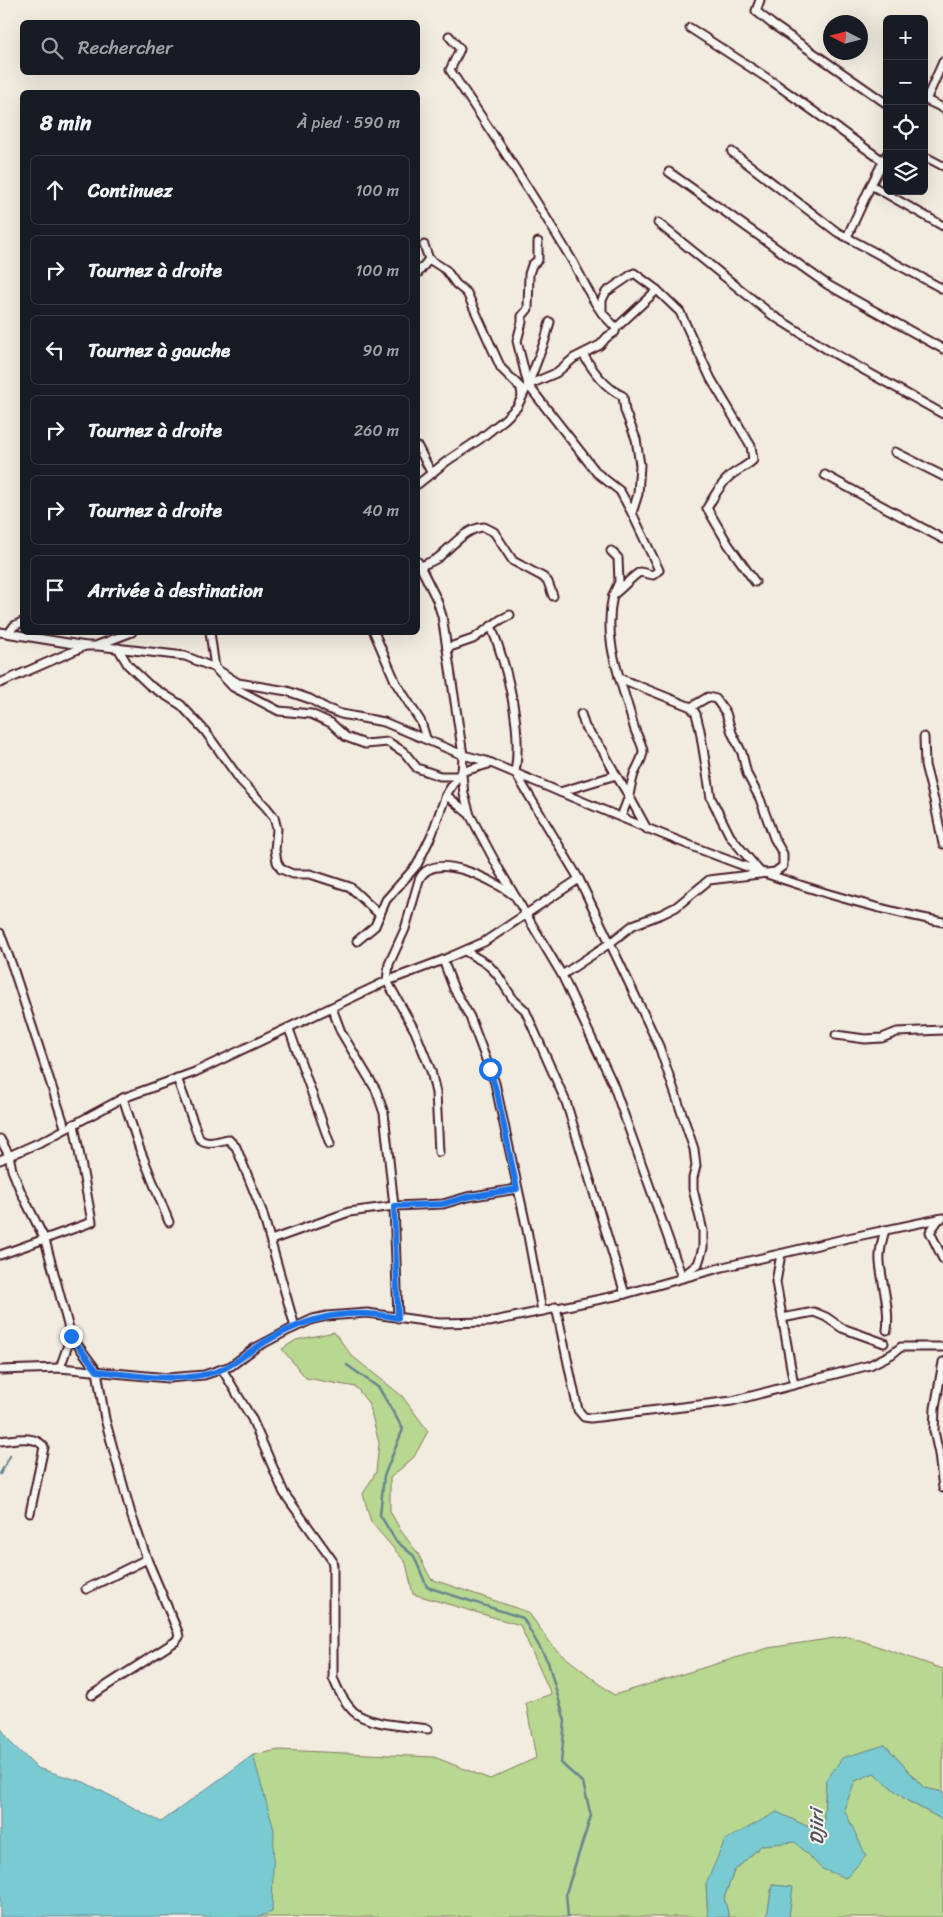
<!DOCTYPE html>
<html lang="fr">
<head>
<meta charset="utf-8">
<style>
	body { margin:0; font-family:Sriracha,sans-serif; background:#242831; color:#f1f3f6 }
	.controls { position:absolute; right:15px; top:15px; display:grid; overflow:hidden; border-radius:8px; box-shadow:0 5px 20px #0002 }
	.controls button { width:45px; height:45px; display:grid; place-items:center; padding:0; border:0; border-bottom:1px solid #363941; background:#171b24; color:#f1f3f6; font:25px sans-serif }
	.compass { position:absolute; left:823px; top:15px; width:45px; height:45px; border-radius:50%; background:#171b24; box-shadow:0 5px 20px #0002; rotate:276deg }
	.stop { position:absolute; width:15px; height:15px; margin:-11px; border:4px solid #1a73e8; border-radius:50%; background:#fff }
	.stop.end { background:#1a73e8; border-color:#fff; box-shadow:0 1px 5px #0008 }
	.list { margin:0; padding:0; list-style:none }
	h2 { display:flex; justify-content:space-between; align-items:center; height:65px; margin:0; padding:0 20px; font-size:21px }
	h2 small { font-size:16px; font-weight:400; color:#9ea1a6 }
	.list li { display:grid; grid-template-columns:32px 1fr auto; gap:15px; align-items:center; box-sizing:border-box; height:70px; margin:0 10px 10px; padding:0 10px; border:1px solid #363941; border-radius:8px }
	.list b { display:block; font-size:19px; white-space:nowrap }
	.list em { font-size:16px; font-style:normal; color:#9ea1a6 }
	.icon { flex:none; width:28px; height:28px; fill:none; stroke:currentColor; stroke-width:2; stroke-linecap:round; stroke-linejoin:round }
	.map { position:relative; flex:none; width:943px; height:1917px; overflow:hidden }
	.search { position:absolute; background:#171b24; box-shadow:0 5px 20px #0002; left:20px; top:20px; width:400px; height:55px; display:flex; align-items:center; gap:12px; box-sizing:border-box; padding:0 18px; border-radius:8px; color:#9ea1a6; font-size:19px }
	.panel { position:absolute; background:#171b24; box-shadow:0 5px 20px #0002; left:20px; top:90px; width:400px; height:545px; border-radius:8px }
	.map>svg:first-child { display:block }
</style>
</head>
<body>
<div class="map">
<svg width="943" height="1917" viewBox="0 0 943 1917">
	<rect width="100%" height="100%" fill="#f2ebdf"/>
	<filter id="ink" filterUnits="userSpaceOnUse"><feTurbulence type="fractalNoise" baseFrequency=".02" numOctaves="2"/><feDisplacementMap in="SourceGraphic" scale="10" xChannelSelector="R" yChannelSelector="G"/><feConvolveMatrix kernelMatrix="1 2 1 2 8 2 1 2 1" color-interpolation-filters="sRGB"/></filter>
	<g filter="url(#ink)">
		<g fill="#b8d790" stroke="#817b5e">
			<polygon points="334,1332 352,1356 402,1396 428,1431 414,1457 390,1478 390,1511 401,1531 417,1552 431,1579 528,1612 555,1649 614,1695 768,1648 848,1636 943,1669 943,1792 924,1788 885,1745 826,1781 823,1834 777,1812 706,1884 708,1917 258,1917 272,1911 253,1755 279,1750 434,1757 490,1779 536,1758 526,1703 551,1694 520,1625 413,1594 406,1563 371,1522 363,1494 376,1472 379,1443 369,1404 356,1387 306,1378 282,1349 296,1340"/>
			<polygon points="874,1773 906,1800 943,1820 943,1917 789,1917 792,1887 772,1885 767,1917 729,1917 724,1898 734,1871 762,1845 795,1841 822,1869 865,1855 844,1810 855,1781"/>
		</g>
		<g fill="#7acbd1" stroke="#67868f">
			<polygon points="0,1727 12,1744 37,1768 84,1782 161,1822 253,1755 274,1830 272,1912 258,1917 0,1917"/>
			<polygon points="885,1745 924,1788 943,1792 943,1820 906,1800 874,1773 855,1781 844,1809 866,1856 846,1878 822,1869 795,1842 762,1845 734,1871 724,1898 729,1917 708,1917 706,1884 725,1840 777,1812 823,1834 826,1781 842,1758"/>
			<polygon points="772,1885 793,1887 789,1917 767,1917"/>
		</g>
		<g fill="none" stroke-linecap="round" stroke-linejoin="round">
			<g stroke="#67868f" stroke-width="2.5">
				<polyline points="347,1365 379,1388 403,1429 384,1476 380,1515 396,1541 414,1556 427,1587 523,1618 548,1662 565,1721 561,1763 583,1783 591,1816 566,1893 568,1917"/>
				<polyline points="0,1474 10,1456"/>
			</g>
			<defs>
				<g id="minor">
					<polyline points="760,0 756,11 772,24 887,104"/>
					<polyline points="690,28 773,82 883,161"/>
					<path d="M449 36 460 49 450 70C492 132 532 193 570 257 581 275 589 296 602 313"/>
					<polyline points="924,99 943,108"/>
					<polyline points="926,100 943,62"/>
					<polyline points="732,152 837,232 943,289"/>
					<polyline points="887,154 871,185 943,226"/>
					<polyline points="924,156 943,166"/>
					<polyline points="669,172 828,285 943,349"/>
					<polyline points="658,223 772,315 828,350 943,414"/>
					<polyline points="847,237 871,185"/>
					<path d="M538 242V260L532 265 529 274 528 309 522 316V322L517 341 528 385 597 473 620 491 632 513 638 494 640 465 636 439 625 411 623 396C605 388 593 371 583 354"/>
					<polyline points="429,259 446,270 456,284 467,293 501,368 521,388 522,397"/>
					<polyline points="418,273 429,259 424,245"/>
					<path d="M657 290 680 312 711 379 751 446 753 460C746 467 737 470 730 476 720 484 714 497 707 508L728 544 755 582"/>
					<polyline points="528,385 556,373 574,358 600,345 607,337 615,332 616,328 602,313 602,300 606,292 634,273 657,290 616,328"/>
					<polyline points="418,447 432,474"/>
					<polyline points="895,452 943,476"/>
					<polyline points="825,475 943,539"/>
					<polyline points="418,484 447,461 480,439 505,419 517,407 528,385 545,340 550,322"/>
					<path d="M611 551 618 558 619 582 613 595C623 588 630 578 640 572L653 575 659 570 632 513"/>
					<polyline points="418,562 437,600 442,616 463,755 462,775 464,794 470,815 499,869 562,975 613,1084 682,1277"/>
					<path d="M421 566C427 563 434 561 439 557 452 546 466 528 484 527L494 532 513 561 543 577 548 582 553 596"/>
					<path d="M613 595C602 643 622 681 634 727 636 735 643 744 643 752 642 760 637 767 634 774 632 781 630 789 629 796L647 829"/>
					<path d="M491 626C507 666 523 729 515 772L579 879 610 943 659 1046 694 1149 696 1166 693 1178V1189L703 1231V1248L698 1264 684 1275"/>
					<path d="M0 632 86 646H98L185 656 215 668 238 683 287 691 310 699 326 708 341 714 384 722 463 755 486 761C636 823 783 892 943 922"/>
					<polyline points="210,632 215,668 233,687 279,711 311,714 331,723 346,737 365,744 388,742 404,752 417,768 440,776 458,776"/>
					<polyline points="374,632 396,683 421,722 426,738"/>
					<polyline points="9,633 14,626 22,622"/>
					<polyline points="98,645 132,632"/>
					<polyline points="118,648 128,665 149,685 181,705 205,731 241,781 266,807 274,817 277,829 275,850 277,862 281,869 293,874 310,874 350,887 380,915"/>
					<polyline points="447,648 473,639 500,620 510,615"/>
					<polyline points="619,678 691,707 696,714 700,730 711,798 730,836 761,873"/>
					<polyline points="0,683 85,646"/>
					<polyline points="581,714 585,727 602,749 616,775"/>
					<polyline points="924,737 925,765 934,800 943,844"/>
					<polyline points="560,792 616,775 629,796 621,817"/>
					<polyline points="446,795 469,814"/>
					<polyline points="0,933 13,968 65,1127"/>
					<polyline points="357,941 375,926 386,900 417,865 432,834 446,795 458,776 461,772 492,763"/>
					<polyline points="465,951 487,964 497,974 513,999 525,1010 566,1102 625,1294"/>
					<polyline points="443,960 454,989 470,1017 495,1083 527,1230 542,1311"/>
					<polyline points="562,975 610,943 633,925 662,914 676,907 709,880 775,872 783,866 783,854 774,838 760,799 747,774 742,753 732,733 726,713 716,699 708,697 691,707"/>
					<polyline points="332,1008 341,1032 376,1090 384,1113 394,1206 398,1318"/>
					<polyline points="289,1029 330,1144"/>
					<polyline points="836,1035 865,1039 882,1038 897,1032 943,1030"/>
					<path d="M177 1078 199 1138C206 1146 218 1141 228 1139L236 1147 262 1211 295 1327"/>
					<polyline points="123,1098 139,1147 169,1222"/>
					<polyline points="0,1139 9,1155 12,1170 21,1192 45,1240 71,1336 60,1368"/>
					<path d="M439 1152 436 1093 431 1071 415 1031 387 981 389 964 405 929 419 880C433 848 495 881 513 895"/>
					<polyline points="0,1160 45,1140 123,1098 195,1072 387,981 443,960 484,942 579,879"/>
					<polyline points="939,1219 930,1232 943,1259"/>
					<path d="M885 1230C882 1240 879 1251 880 1262 882 1285 890 1307 887 1330"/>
					<polyline points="271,1240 349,1212 394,1206 443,1204 467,1197 517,1189"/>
					<polyline points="781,1254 776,1282 794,1385"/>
					<polyline points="0,1255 92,1222 74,1124"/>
					<polyline points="556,1307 578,1410 584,1417 591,1418 732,1401 870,1365 892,1354 901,1347 943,1347"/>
					<polyline points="782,1318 814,1312 826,1317 842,1328 884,1343"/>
					<polyline points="71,1336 97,1371 105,1419 131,1514 147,1559 178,1632 179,1637 176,1641 92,1695"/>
					<polyline points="943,1362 935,1408 934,1431 939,1454 943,1488"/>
					<path d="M222 1369 252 1419 284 1493 332 1560 333 1566V1678C337 1688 345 1703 353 1711 367 1725 409 1726 428 1729"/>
					<polyline points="0,1370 60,1368 168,1378 204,1375 231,1366 255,1348 289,1330 313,1319 327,1316 367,1313 439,1323 489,1322 625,1294 723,1267 848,1238 943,1218"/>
					<path d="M0 1441C14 1440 35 1434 44 1447L30 1513"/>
					<polyline points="86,1589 147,1559"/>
				</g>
			</defs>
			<use href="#minor" stroke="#4a1f2b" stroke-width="11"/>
			<use href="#minor" stroke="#f6f6f2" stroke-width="7"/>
		</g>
	</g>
	<g fill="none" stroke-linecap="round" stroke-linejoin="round" filter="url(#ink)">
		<path stroke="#1a73e8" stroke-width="6" d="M71 1336 97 1371C136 1375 180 1384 218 1371 233 1366 244 1355 257 1347 302 1318 344 1307 398 1318L394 1206 443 1204 467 1197 517 1189 498 1097 490 1069"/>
	</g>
	<g text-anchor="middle" stroke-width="4" stroke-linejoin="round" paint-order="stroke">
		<g font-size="19" font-style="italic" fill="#58535d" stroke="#f6f6f2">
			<text transform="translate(816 1827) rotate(-91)" y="7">Djiri</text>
		</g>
	</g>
</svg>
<div class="controls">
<button>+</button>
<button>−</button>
<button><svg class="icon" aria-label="locate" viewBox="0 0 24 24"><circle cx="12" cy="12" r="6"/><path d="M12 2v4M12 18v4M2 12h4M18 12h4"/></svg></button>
<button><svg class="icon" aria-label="layers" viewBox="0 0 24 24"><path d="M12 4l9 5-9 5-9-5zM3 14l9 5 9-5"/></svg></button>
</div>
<svg class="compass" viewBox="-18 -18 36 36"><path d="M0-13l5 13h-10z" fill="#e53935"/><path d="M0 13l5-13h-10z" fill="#9ea1a6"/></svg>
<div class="stop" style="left:490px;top:1069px"></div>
<div class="stop end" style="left:71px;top:1336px"></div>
<div class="search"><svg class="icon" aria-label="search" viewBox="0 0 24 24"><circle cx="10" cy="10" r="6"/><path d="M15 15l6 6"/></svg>Rechercher</div>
<section class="panel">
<h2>8 min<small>À pied · 590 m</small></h2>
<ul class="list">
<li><svg class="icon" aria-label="ahead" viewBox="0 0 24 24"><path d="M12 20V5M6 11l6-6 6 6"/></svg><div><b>Continuez</b></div><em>100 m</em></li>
<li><svg class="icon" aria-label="right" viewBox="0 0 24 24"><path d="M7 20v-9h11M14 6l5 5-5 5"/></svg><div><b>Tournez à droite</b></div><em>100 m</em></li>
<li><svg class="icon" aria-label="left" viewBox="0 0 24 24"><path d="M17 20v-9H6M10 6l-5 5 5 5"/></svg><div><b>Tournez à gauche</b></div><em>90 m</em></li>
<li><svg class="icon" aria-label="right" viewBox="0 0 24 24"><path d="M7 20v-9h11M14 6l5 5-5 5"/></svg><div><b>Tournez à droite</b></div><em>260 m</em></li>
<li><svg class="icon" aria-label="right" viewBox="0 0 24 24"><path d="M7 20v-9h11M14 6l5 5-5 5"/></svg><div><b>Tournez à droite</b></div><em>40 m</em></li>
<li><svg class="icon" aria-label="arrive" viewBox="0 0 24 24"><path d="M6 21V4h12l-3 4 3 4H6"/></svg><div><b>Arrivée à destination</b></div></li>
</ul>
</section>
</div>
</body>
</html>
